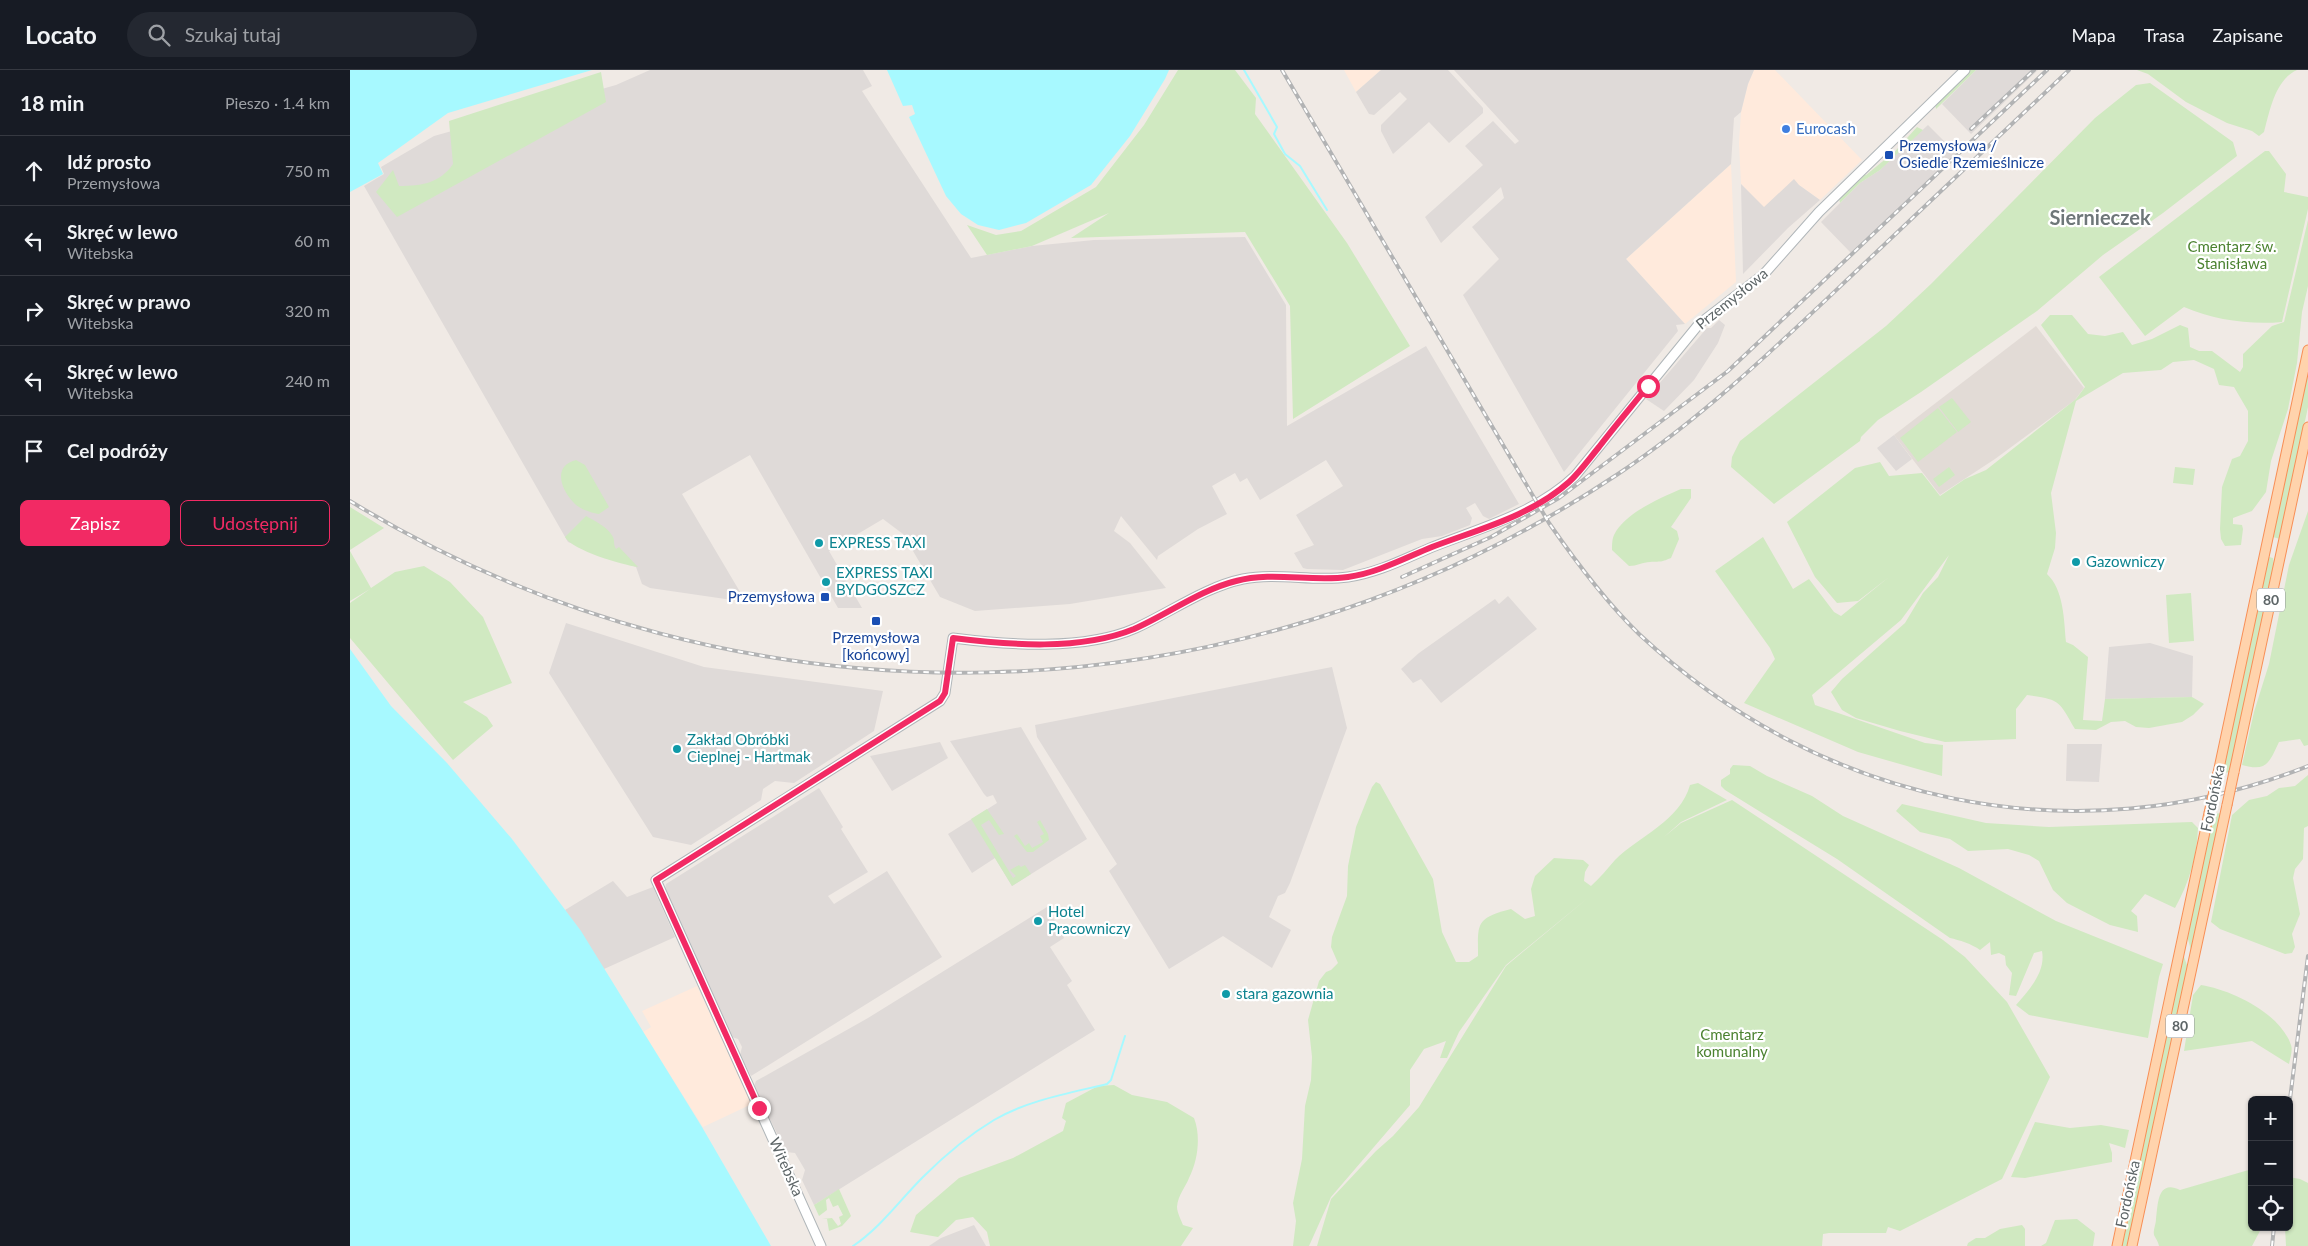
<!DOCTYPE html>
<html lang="pl">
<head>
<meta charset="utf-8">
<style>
	body { margin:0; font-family:Lato,sans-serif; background:#242831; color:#f1f3f6 }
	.controls { position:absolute; right:15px; bottom:15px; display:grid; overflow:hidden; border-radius:8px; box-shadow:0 1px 4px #0004 }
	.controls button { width:45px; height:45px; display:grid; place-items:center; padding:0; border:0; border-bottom:1px solid #363941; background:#171b24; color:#f1f3f6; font:25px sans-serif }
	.stop { position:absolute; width:15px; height:15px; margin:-11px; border:4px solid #f22a64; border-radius:50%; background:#fff }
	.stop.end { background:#f22a64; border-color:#fff; box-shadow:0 1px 5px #0008 }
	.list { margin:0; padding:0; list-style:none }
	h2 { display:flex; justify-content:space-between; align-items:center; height:65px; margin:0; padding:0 20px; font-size:21px }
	h2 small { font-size:16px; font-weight:400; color:#9ea1a6 }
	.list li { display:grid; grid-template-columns:32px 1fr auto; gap:15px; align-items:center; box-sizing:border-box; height:70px; padding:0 20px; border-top:1px solid #363941 }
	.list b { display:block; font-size:19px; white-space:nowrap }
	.list p { margin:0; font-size:16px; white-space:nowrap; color:#9ea1a6 }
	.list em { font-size:16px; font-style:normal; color:#9ea1a6 }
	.actions { display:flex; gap:10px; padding:15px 20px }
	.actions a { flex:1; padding:11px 0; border:1px solid #f22a64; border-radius:8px; text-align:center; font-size:18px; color:#f22a64 }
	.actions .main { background:#f22a64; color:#fff }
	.icon { flex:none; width:28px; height:28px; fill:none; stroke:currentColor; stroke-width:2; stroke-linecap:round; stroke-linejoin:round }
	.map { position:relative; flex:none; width:1958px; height:1176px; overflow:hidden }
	header { display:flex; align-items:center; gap:30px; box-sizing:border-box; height:70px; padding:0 25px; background:#171b24; border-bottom:1px solid #363941 }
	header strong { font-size:24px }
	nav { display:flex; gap:28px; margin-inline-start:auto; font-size:18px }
	.search { width:350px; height:45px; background:#242831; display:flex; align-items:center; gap:12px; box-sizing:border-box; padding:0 18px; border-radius:28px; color:#9ea1a6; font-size:19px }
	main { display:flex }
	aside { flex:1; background:#171b24 }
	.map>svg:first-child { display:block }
</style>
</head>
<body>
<header>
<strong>Locato</strong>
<div class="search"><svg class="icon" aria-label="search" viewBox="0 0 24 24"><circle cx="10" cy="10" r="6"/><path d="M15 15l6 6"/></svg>Szukaj tutaj</div>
<nav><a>Mapa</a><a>Trasa</a><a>Zapisane</a></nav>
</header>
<main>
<aside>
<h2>18 min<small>Pieszo · 1.4 km</small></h2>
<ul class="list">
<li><svg class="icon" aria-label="ahead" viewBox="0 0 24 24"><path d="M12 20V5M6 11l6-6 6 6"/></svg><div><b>Idź prosto</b><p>Przemysłowa</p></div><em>750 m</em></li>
<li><svg class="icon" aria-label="left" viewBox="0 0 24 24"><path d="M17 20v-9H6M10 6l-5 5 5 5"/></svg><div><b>Skręć w lewo</b><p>Witebska</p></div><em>60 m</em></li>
<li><svg class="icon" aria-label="right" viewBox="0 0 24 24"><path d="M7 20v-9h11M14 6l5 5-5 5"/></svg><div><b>Skręć w prawo</b><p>Witebska</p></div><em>320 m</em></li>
<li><svg class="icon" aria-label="left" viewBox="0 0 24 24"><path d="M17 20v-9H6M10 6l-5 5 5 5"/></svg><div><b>Skręć w lewo</b><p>Witebska</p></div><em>240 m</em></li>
<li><svg class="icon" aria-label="arrive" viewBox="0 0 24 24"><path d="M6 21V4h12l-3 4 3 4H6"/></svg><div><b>Cel podróży</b></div></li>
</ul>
<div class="actions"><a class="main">Zapisz</a><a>Udostępnij</a></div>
</aside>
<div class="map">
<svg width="1958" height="1176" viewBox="0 0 1958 1176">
	<rect width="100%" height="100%" fill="#f0eae5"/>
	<g fill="#ffeadc">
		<polygon points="994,0 1031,0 1006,22"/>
		<polygon points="1404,0 1425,0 1512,90 1470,130 1449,115 1414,138 1391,114 1389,73 1391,42 1398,14"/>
		<polygon points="1381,94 1386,212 1335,254 1276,189"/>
		<polygon points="347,916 402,1034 353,1057 293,962 301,957 292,941"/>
	</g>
	<g fill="#dfdad8">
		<polygon points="300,0 513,0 522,16 512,21 621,188 682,176 744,170 895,167 936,235 937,356 1076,276 1169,434 1139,449 1133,446 1125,433 1116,438 1122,448 1120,455 1092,466 1072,469 993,500 957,499 953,498 944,483 964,475 946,445 993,416 976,390 910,430 897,408 890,412 885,403 862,416 877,444 848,459 808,486 807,490 771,446 764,461 780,473 816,518 720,534 625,541 590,527 553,464 533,449 479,481 512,538 488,538 400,385 332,424 396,532 300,518 292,514 286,497 218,472 14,116 34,104 31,97 84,66 266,15"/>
		<polygon points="1031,0 1098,0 1133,38 1133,43 1099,73 1079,52 1043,84 1031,61 1031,55 1057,29 1050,22 1024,45 1019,44 1006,22"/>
		<polygon points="1104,0 1404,0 1398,14 1391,42 1384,48 1381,94 1276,189 1335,254 1326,255 1328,261 1214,402 1113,225 1149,189 1122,157 1154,128 1151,117 1091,173 1075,147 1133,95 1115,76 1143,51 1165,74 1169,71"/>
		<polygon points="1626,0 1688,0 1621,64 1592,34"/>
		<polygon points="1578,55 1606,83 1501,183 1471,152 1510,113 1530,100"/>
		<polygon points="1444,109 1449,115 1470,130 1438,158 1393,204 1391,114 1414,137"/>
		<polygon points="1369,250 1375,255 1368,273 1344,310 1314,341 1296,329 1357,258 1361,258"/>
		<polygon points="1544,365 1562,389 1546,401 1527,378"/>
		<polygon points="1158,526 1187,559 1091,633 1071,609 1063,613 1051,599 1069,583 1145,529 1149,534"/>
		<polygon points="216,553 354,597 533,621 524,661 444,713 425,711 413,719 411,730 341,775 303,767 199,603"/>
		<polygon points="1800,573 1843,586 1842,627 1755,629 1759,577"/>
		<polygon points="982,597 997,658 940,813 935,823 928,826 919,847 941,860 922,898 873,866 819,899 759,801 767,794 687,667 685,655"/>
		<polygon points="671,657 737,769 662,816 645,788 622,803 598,764 647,733 643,725 637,727 634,724 600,671"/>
		<polygon points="590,672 598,688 542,721 520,686"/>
		<polygon points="1717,674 1752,674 1749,712 1716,711"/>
		<polygon points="469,718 493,757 491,759 518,802 478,826 484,834 537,801 592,887 401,1006 390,985 392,977 388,969 382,967 315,820 316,814"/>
		<polygon points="263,811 277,827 303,817 325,867 254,899 215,840"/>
		<polygon points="697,837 714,868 700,877 722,911 717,915 745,960 464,1135 452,1110 455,1100 445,1083 436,1082 404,1016 406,1011 518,948"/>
		<polygon points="624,1155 636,1176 579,1176 591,1168"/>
	</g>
	<polygon fill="#e2dbd6" points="1686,256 1734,318 1725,330 1645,389 1590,425 1544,365"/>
	<g fill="#d0e9c1">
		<polygon points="828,0 885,0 906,28 905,44 997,173 1060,276 943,349 940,236 895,162 721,168 759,143 682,176 637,185 617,155 646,165 671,161 746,117 794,55"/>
		<polygon points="1620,0 1626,0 1586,39 1585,34"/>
		<path d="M1787 0H1947C1925 10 1920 40 1914 62L1909 66 1902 61 1877 53 1836 32 1798 4Z"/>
		<path d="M251 2 256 32 47 147 26 122 43 100 49 116C72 116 90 113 103 94L99 51Z"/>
		<polygon points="1800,13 1883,72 1887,86 1813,143 1753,185 1687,241 1571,322 1528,350 1511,367 1510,371 1424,434 1381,397 1382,387 1390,371 1536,256 1581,214 1745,48 1786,15"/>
		<polygon points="1567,57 1573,60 1530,100 1510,113 1490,133 1489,128 1514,104 1516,105 1538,87 1539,88"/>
		<path d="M1915 81H1919L1936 104 1934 122 1958 127V139L1932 252C1899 255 1865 250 1834 237L1795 266 1749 207Z"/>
		<path d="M1958 150V216L1952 242 1947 293 1938 339 1921 391 1916 422 1902 441 1883 448V454L1892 455 1893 459 1891 475 1875 476 1871 469 1870 459 1872 417 1882 389 1890 386 1898 371V341L1884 317 1869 315 1864 299 1844 290 1823 292 1811 300 1773 303 1726 331 1701 423 1706 463 1705 478 1697 504C1714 520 1714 550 1716 572L1723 575 1738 587 1733 650 1752 651 1755 629 1842 627 1854 634 1843 645 1832 652 1799 658 1786 657 1775 651 1761 652 1746 660 1725 659C1708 630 1711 630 1677 625L1666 639V669L1595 672 1550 661 1506 648 1492 640 1481 622 1492 609 1555 553 1573 523 1588 507 1599 485 1551 550 1462 625 1465 635 1575 673 1593 675 1592 706 1508 682 1394 633 1425 589 1420 578 1365 501 1413 467 1443 519 1459 509 1484 542 1491 546 1539 507 1508 531 1487 533 1465 507 1437 452 1505 398 1530 392 1539 406 1572 403 1590 426 1615 409 1636 400 1726 329 1735 317 1691 255 1700 245H1722L1738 264 1755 266 1773 262 1782 275 1802 269 1830 255 1838 258 1840 277 1849 281H1862L1890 302 1893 297V284L1922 256 1934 252Z"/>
		<polygon points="1958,301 1958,337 1930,469 1923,467"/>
		<polygon points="1602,328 1621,352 1608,362 1589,337"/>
		<polygon points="1588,338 1607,362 1568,392 1550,368"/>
		<path d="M226 390 235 395 259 437 249 444C242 443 229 439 224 433 211 420 202 396 226 390Z"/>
		<polygon points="1599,397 1605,405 1589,417 1583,409"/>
		<polygon points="1825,397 1845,399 1843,415 1823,413"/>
		<path d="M1331 419H1341V428L1321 457 1327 461 1329 469 1321 488C1309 493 1311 491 1300 492 1293 492 1287 496 1279 496L1262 480C1262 476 1262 469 1264 465 1275 443 1310 428 1331 419Z"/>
		<polygon points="0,437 34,458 0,480"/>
		<path d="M1958 441V675L1954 676 1950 669 1929 672C1919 693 1917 702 1892 695L1904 642 1919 594 1939 495Z"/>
		<path d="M236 446C245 451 258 457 263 467 265 472 263 474 266 479L269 477 288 497C272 495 222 480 215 467Z"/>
		<polygon points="0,481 21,518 45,502 74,496 100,512 133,547 162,613 113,632 137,647 143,656 103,690 0,568 0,533 20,519 0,531"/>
		<polygon points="1919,487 1923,488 1924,495 1880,702 1873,703"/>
		<polygon points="1841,523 1844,571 1819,573 1816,525"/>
		<path d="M1383 695 1400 696 1417 706 1462 726 1493 746 1609 798 1706 851 1813 894 1809 907 1798 968 1679 945 1666 935C1679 920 1696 902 1692 881L1684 883 1666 926 1659 925 1662 903 1656 895 1655 886 1649 883 1641 885 1640 872 1630 880C1622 874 1609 870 1600 868L1487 789 1375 720 1371 716V710L1380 704V699Z"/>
		<polygon points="1958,705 1958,756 1954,758 1953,789 1945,799 1943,808 1950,844 1942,864 1945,877 1942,883 1935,884 1870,859 1861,852 1882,745 1899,730 1917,726 1929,718 1945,716"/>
		<path d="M1026 712 1030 714 1083 809 1092 862 1106 892H1119L1128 886C1128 854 1125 848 1161 839L1175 849 1185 846 1181 819 1185 806 1204 788 1233 790 1239 795 1235 802 1234 811 1241 816C1250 808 1257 799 1265 790 1289 766 1330 751 1340 715L1348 713 1377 730 1331 752 1314 767 1331 753 1382 730 1593 870 1615 887 1657 932 1700 1007 1652 1109 1550 1161 1538 1157 1536 1163H1479L1473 1164 1472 1176H967L981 1129 1026 1081 1043 1066 1069 1037 1156 896 1239 827 1156 895 1109 962 1097 988H1090L1096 971 1074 979 1060 1000V1035L981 1127 959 1176H943L946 1151 943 1133 952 1089 955 1036 961 1010 962 987 958 950 969 911 976 902 981 900 988 893 981 877 982 867 997 826 998 796 1006 757 1022 717Z"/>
		<path d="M1552 734 1636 753 1699 757 1842 752 1848 758C1847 787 1839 813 1825 838L1795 824 1781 841 1787 846 1788 862 1760 855 1717 833 1703 820 1689 791 1679 785 1658 779 1618 781 1600 769 1570 762 1546 741Z"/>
		<polygon points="637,739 654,764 649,765 639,750 631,755 663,808 666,806 660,800 669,795 671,797 675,795 681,804 662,816 621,749"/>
		<polygon points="1871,743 1841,880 1837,866 1864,744"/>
		<polygon points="690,750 698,764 699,770 683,782 677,782 664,766 667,764 675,776 679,773 682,778 693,772 690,766 694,764 687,752"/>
		<polygon points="1833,884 1838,898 1778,1176 1770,1176"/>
		<path d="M1851 915C1882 920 1930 943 1941 975 1943 980 1940 989 1939 994L1902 971 1834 981 1843 925Z"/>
		<path d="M764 1015 782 1025 817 1032 844 1048C851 1066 848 1090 839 1108 835 1118 828 1125 827 1137 827 1142 831 1150 833 1155L843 1158 831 1176H640L637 1162 623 1147 606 1150 588 1167 560 1162 566 1145 609 1108 663 1088 713 1061 716 1051 712 1048 716 1033 748 1016Z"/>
		<polygon points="1685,1052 1720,1058 1751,1055 1779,1060 1775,1078 1759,1073 1762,1083 1762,1092 1675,1108 1661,1107"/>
		<path d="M1902 1099V1157H1912L1902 1176H1809C1808 1171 1806 1169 1804 1165 1803 1160 1806 1154 1806 1149 1808 1135 1807 1109 1830 1120Z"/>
		<polygon points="1939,1107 1950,1109 1958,1113 1958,1176 1936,1176 1935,1157 1939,1157"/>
		<polygon points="489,1119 501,1146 492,1156 479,1161 477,1149 472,1149 482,1148 488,1156 491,1154 489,1147 493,1145 488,1135 483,1137 479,1128 476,1130 477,1140 469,1146 464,1135"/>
		<polygon points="1727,1149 1745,1163 1743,1176 1691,1176 1696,1173 1705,1150"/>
		<polygon points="1672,1155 1675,1159 1675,1176 1617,1176 1618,1173 1626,1168 1635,1168 1650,1159"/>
	</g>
	<g fill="#a7f9ff">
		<polygon points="0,0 242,0 98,43 28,93 33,104 0,122"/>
		<polygon points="537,0 819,0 815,9 780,66 741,115 676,153 649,160 628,155 611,144 596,126 559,47 565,44 562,35 553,36"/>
		<polygon points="0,579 41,636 97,693 162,769 231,861 352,1057 421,1176 0,1176"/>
	</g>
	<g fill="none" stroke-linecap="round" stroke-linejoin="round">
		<g stroke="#a7f9ff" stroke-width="2">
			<polyline points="894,0 927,57 924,64 935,84 950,96 977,140"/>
			<path d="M503 1176C531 1157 549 1131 573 1107 594 1086 619 1065 644 1050 678 1030 720 1023 757 1014L761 1010 775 966"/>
		</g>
		<defs>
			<path id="secondary" d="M471 1176 306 810 590 631 595 623 603 568C658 575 734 581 786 558 821 542 855 517 893 509 927 502 964 512 998 507 1027 503 1054 489 1080 478 1130 458 1185 444 1225 406L1349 254 1414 204 1469 142 1615 0"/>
			<g id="primary">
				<polyline points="1884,702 1958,357"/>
				<polyline points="1868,703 1958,280"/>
				<polyline points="1767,1176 1859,743"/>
				<polyline points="1782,1176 1877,735"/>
			</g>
		</defs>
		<use href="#secondary" stroke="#b0b6b9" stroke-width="11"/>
		<use href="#primary" stroke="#f88f56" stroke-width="11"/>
		<use href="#secondary" stroke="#fff" stroke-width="9"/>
		<use href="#primary" stroke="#ffd3ac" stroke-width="9"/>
		<defs>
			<g id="rail">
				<path d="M932 0 1199 453C1226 492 1255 531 1289 564 1471 734 1724 789 1958 696"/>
				<polyline points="1621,59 1684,0"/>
				<path d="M0 431C391 670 887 658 1268 404 1352 348 1425 278 1499 208 1572 139 1646 69 1719 0"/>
				<polyline points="1052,507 1141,467 1209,428 1378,301 1697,0"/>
				<polyline points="1939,1037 1958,886"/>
				<polyline points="1922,1176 1924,1157"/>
			</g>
		</defs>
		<use href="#rail" stroke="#b2b3b4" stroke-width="4"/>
		<use href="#rail" stroke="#fff" stroke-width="2" stroke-dasharray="5.5" stroke-linecap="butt"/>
		<defs>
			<g id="primary-bridge">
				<polyline points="1877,735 1884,702"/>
				<polyline points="1859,743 1868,703"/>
			</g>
		</defs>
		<use href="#primary-bridge" stroke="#f88f56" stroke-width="11" stroke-linecap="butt"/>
		<use href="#primary-bridge" stroke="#ffd3ac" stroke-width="9"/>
	</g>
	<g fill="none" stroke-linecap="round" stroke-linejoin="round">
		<path stroke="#f22a64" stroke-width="6" d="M409 1038 306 810 590 631 595 623 603 568C659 575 730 581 784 559 818 544 850 520 886 511 922 501 961 512 998 507 1027 503 1055 488 1082 477 1129 459 1181 446 1219 412 1230 402 1239 389 1249 377 1265 356 1282 336 1298 316"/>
	</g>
	<circle fill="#3f7fe0" stroke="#fff" stroke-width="2" cx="1436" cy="59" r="5"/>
	<g fill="#1a4fb4" stroke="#fff" stroke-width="2">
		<rect x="1534" y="80" width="10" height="10" rx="2.5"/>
		<rect x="470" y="522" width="10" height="10" rx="2.5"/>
		<rect x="521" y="546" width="10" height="10" rx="2.5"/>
	</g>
	<g fill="#0f9aa8" stroke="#fff" stroke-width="2">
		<circle cx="469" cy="473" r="5"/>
		<circle cx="1726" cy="492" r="5"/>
		<circle cx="476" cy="512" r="5"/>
		<circle cx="327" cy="679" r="5"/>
		<circle cx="688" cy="851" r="5"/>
		<circle cx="876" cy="924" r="5"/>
	</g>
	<g text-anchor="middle" stroke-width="4.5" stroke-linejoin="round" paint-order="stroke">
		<g fill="#fff" stroke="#8e9395" stroke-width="1">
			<rect x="1907" y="518.5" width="28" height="23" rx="4"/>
			<rect x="1816" y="944.5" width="28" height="23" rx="4"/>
		</g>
		<g font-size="14" font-weight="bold" fill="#5d6567">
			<text x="1921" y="535">80</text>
			<text x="1830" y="961">80</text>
		</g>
		<g font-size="15" fill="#366cbe" stroke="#fff" text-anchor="start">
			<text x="1446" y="64">Eurocash</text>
		</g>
		<g font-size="15" fill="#164399" stroke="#fff" text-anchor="start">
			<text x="1549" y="81">Przemysłowa /<tspan x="1549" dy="17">Osiedle Rzemieślnicze</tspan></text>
			<text x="465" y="532" text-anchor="end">Przemysłowa</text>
			<text x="526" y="573" text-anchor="middle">Przemysłowa<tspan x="526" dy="17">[końcowy]</tspan></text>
		</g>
		<g font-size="15" fill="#4b8230" stroke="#fff">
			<text x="1882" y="182">Cmentarz św.<tspan x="1882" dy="17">Stanisława</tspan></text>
			<text x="1382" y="970">Cmentarz<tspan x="1382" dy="17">komunalny</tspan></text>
		</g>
		<g font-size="15" fill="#5d6567" stroke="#fff">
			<text transform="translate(1382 229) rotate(-39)" y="5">Przemysłowa</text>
			<text transform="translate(1863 728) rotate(-78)" y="5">Fordońska</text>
			<text transform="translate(436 1097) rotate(66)" y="5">Witebska</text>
			<text transform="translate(1778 1124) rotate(-78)" y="5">Fordońska</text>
		</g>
		<g font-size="15" fill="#0d838f" stroke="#fff" text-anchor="start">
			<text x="479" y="478">EXPRESS TAXI</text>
			<text x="1736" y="497">Gazowniczy</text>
			<text x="486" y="508">EXPRESS TAXI<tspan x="486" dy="17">BYDGOSZCZ</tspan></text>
			<text x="337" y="675">Zakład Obróbki<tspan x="337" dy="17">Cieplnej - Hartmak</tspan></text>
			<text x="698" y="847">Hotel<tspan x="698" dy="17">Pracowniczy</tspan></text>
			<text x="886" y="929">stara gazownia</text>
		</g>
		<g font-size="20" font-weight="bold" fill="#6e7779" stroke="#fff">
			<text x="1750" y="155">Siernieczek</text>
		</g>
	</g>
</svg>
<div class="controls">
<button>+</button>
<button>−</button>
<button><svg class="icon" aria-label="locate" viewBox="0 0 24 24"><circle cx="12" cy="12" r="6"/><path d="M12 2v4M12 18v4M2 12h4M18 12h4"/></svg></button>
</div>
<div class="stop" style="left:1298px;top:316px"></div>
<div class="stop end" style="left:409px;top:1038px"></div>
</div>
</main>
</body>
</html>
